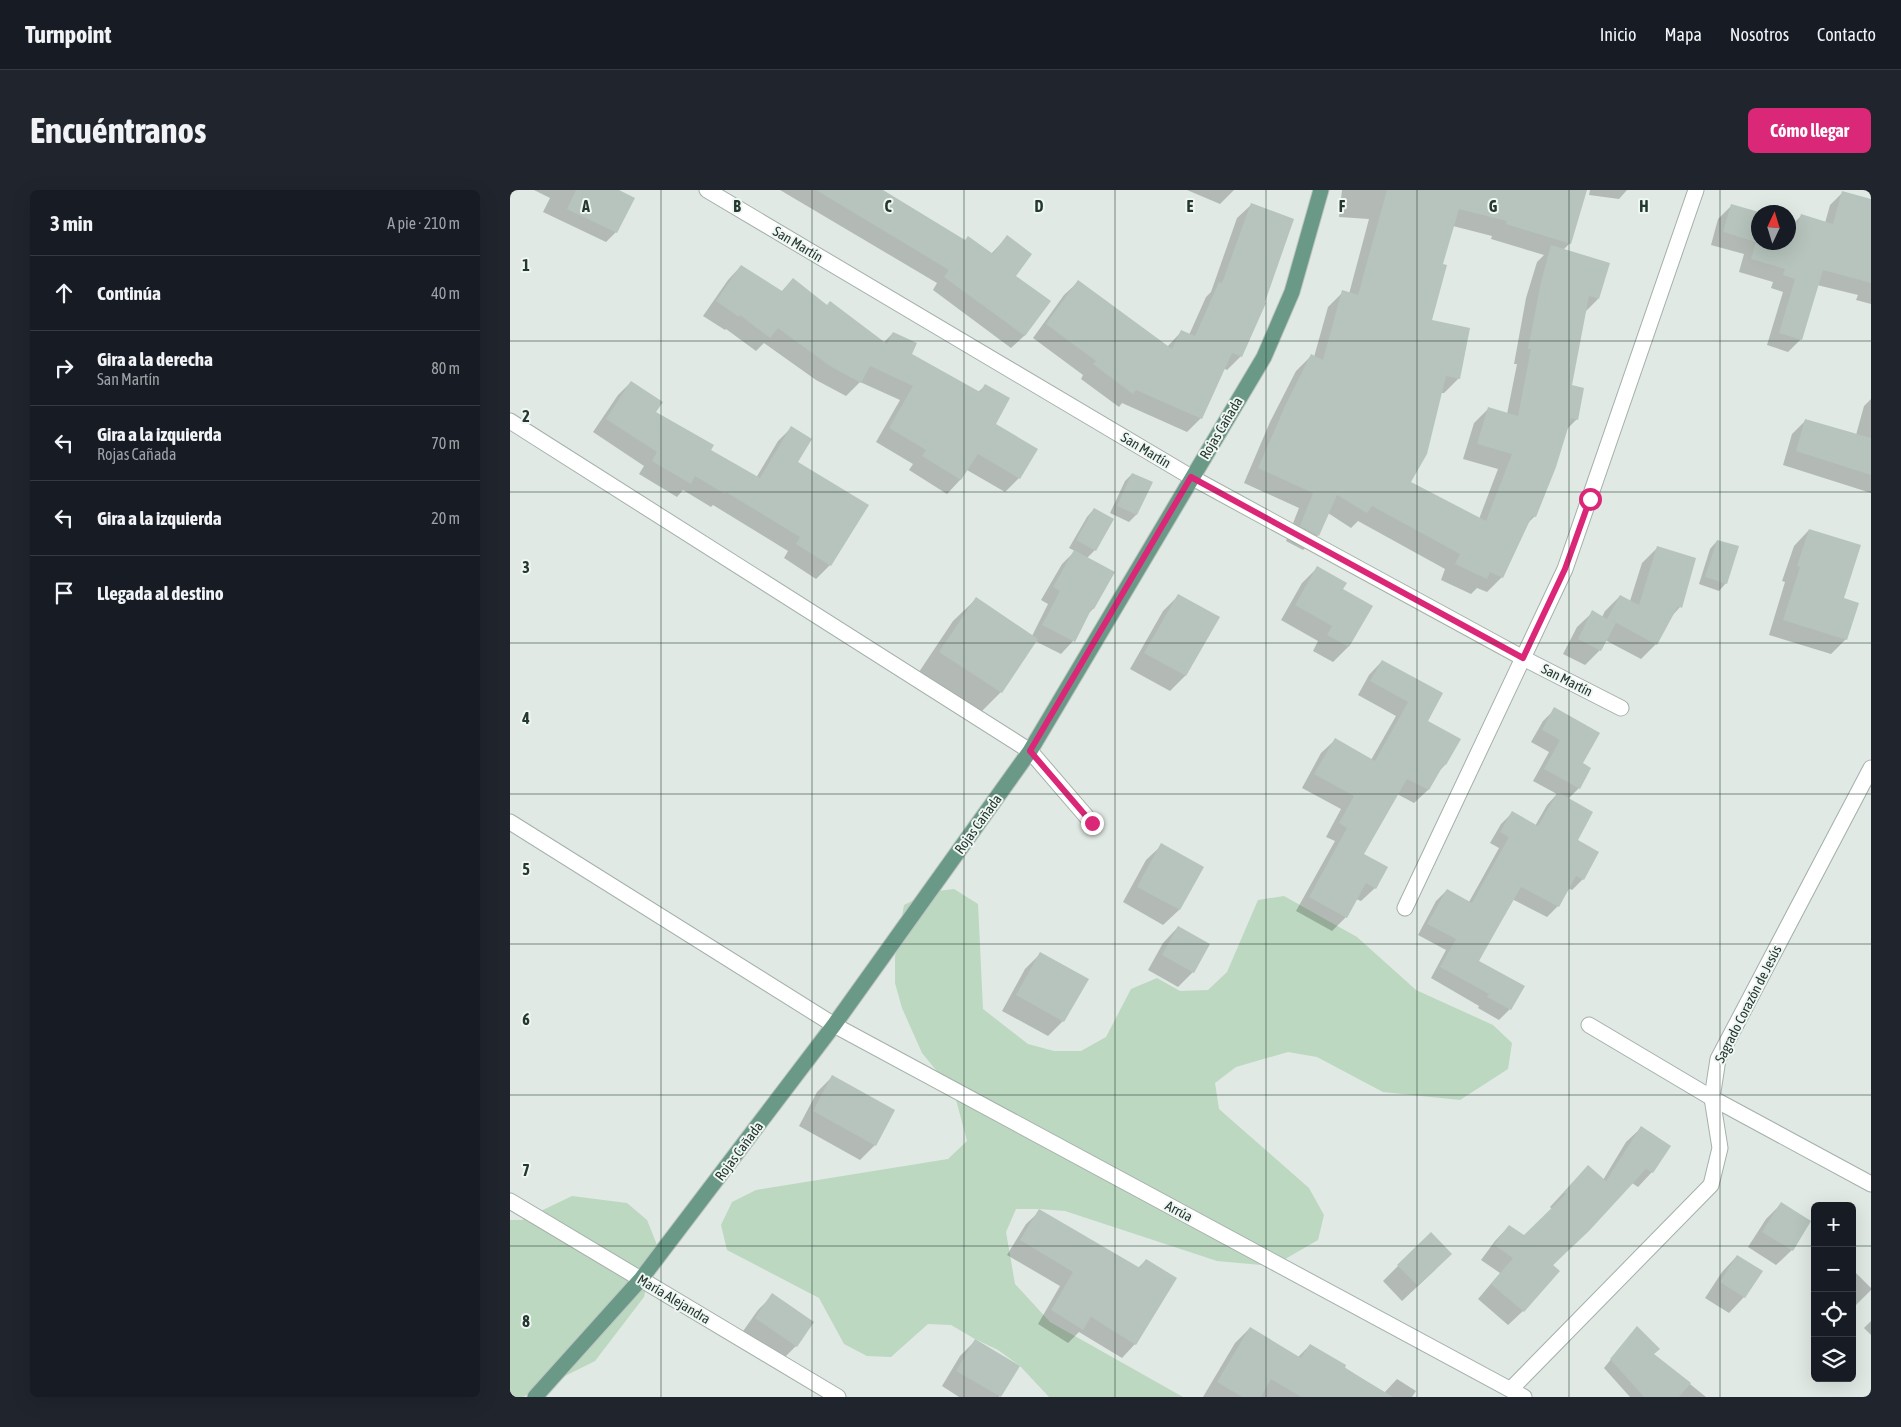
<!DOCTYPE html>
<html lang="es">
<head>
<meta charset="utf-8">
<style>
	body { margin:0; font-family:"Asap Condensed",sans-serif; background:#20242c; color:#f1f3f6 }
	.controls { position:absolute; right:15px; bottom:15px; display:grid; overflow:hidden; border-radius:8px; box-shadow:0 5px 20px #0002 }
	.controls button { width:45px; height:45px; display:grid; place-items:center; padding:0; border:0; border-bottom:1px solid #363941; background:#171b24; color:#f1f3f6; font:25px sans-serif }
	.compass { position:absolute; left:1241px; top:15px; width:45px; height:45px; border-radius:50%; background:#171b24; box-shadow:0 5px 20px #0002; rotate:4deg }
	.stop { position:absolute; width:15px; height:15px; margin:-11px; border:4px solid #db2777; border-radius:50%; background:#fff }
	.stop.end { background:#db2777; border-color:#fff; box-shadow:0 1px 5px #0008 }
	.list { margin:0; padding:0; list-style:none }
	h2 { display:flex; justify-content:space-between; align-items:center; height:65px; margin:0; padding:0 20px; font-size:21px }
	h2 small { font-size:16px; font-weight:400; color:#9ea1a6 }
	.list li { display:grid; grid-template-columns:32px 1fr auto; gap:15px; align-items:center; box-sizing:border-box; height:75px; padding:0 20px; border-top:1px solid #363941 }
	.list b { display:block; font-size:19px; white-space:nowrap }
	.list p { margin:0; font-size:16px; white-space:nowrap; color:#9ea1a6 }
	.list em { font-size:16px; font-style:normal; color:#9ea1a6 }
	.icon { flex:none; width:28px; height:28px; fill:none; stroke:currentColor; stroke-width:2; stroke-linecap:round; stroke-linejoin:round }
	.map { position:relative; flex:none; width:1361px; height:1207px; overflow:hidden; border-radius:8px }
	header { display:flex; align-items:center; gap:30px; box-sizing:border-box; height:70px; padding:0 25px; background:#171b24; border-bottom:1px solid #363941 }
	header strong { font-size:24px }
	nav { display:flex; gap:28px; margin-inline-start:auto; font-size:18px }
	.intro { display:flex; align-items:center; justify-content:space-between; box-sizing:border-box; height:120px; padding:0 30px }
	h1 { margin:0; font-size:35px }
	.button { padding:12px 22px; border-radius:8px; background:#db2777; color:#fff; font-size:18px; font-weight:700 }
	main { display:flex; gap:30px; padding:0 30px }
	aside { flex:1; background:#171b24; border-radius:8px; box-shadow:0 5px 20px #0002 }
	.map>svg:first-child { display:block }
</style>
</head>
<body>
<header>
<strong>Turnpoint</strong>
<nav><a>Inicio</a><a>Mapa</a><a>Nosotros</a><a>Contacto</a></nav>
</header>
<div class="intro"><h1>Encuéntranos</h1><a class="button">Cómo llegar</a></div>
<main>
<aside>
<h2>3 min<small>A pie · 210 m</small></h2>
<ul class="list">
<li><svg class="icon" aria-label="ahead" viewBox="0 0 24 24"><path d="M12 20V5M6 11l6-6 6 6"/></svg><div><b>Continúa</b></div><em>40 m</em></li>
<li><svg class="icon" aria-label="right" viewBox="0 0 24 24"><path d="M7 20v-9h11M14 6l5 5-5 5"/></svg><div><b>Gira a la derecha</b><p>San Martín</p></div><em>80 m</em></li>
<li><svg class="icon" aria-label="left" viewBox="0 0 24 24"><path d="M17 20v-9H6M10 6l-5 5 5 5"/></svg><div><b>Gira a la izquierda</b><p>Rojas Cañada</p></div><em>70 m</em></li>
<li><svg class="icon" aria-label="left" viewBox="0 0 24 24"><path d="M17 20v-9H6M10 6l-5 5 5 5"/></svg><div><b>Gira a la izquierda</b></div><em>20 m</em></li>
<li><svg class="icon" aria-label="arrive" viewBox="0 0 24 24"><path d="M6 21V4h12l-3 4 3 4H6"/></svg><div><b>Llegada al destino</b></div></li>
</ul>
</aside>
<div class="map">
<svg width="1361" height="1207" viewBox="0 0 1361 1207">
	<rect width="100%" height="100%" fill="#e0e9e4"/>
	<g fill="#bcd8c0">
		<polygon points="444,699 468,714 473,819 518,854 544,861 571,861 596,847 621,799 647,788 670,801 698,800 717,782 748,710 774,706 847,747 906,800 983,835 1002,853 998,879 950,910 873,902 807,867 778,862 726,877 705,893 709,919 799,998 814,1025 808,1050 763,1076 707,1071 555,1021 529,1019 506,1019 496,1042 505,1094 540,1132 673,1207 539,1207 510,1176 488,1160 465,1149 441,1135 418,1134 381,1167 357,1166 334,1154 309,1108 217,1060 211,1035 222,1012 246,1000 438,969 457,951 444,902 412,863 392,818 385,793 385,767 394,715 420,702"/>
		<polygon points="62,1006 117,1013 137,1030 147,1055 134,1107 85,1171 13,1207 0,1207 0,1030 12,1030"/>
	</g>
	<g fill="#0003" fill-rule="evenodd">
		<polygon points="24,0 107,0 106,42 96,52 33,22 40,8"/>
		<polygon points="270,0 372,0 455,51 481,64 497,47 504,86 539,112 514,146 501,158 423,100 427,93"/>
		<polygon points="677,0 724,0 710,14"/>
		<path d="M832 0H1076L1060 53 1053 60 1088 109 1075 122 1060 196 1067 229 1056 240 1025 326 1017 334 992 387 977 402 967 398 961 404 931 390 935 379 848 331 841 338 818 323 808 345 793 360 776 351 789 318 734 293 760 232 786 181 801 166 804 167 818 117 833 102 839 104 859 29 829 27ZM943 36 982 46 981 49 1034 65 1027 72 1016 108 1004 174H1007L997 224 979 218 964 233 953 269 988 279 969 329 899 293 931 203H934L949 188 920 131 932 75Z"/>
		<polygon points="1080,0 1117,0 1109,9 1079,5"/>
		<polygon points="1333,2 1361,11 1361,114 1346,110 1348,105 1307,95 1291,149 1278,162 1257,155 1273,102 1261,98 1263,92 1229,82 1234,64 1201,55 1208,29 1221,16 1248,24 1248,52 1278,52 1283,34 1291,26 1315,33 1320,15"/>
		<polygon points="741,15 731,166 717,180 713,178 691,228 677,242 612,213 609,217 571,189 573,185 523,148 554,105 568,92 657,157 671,142 679,145 696,107 701,102 727,28"/>
		<polygon points="231,76 271,102 283,90 316,116 373,153 383,143 401,165 468,202 475,196 484,235 509,288 495,302 457,280 450,290 437,304 399,280 403,274 366,252 390,210 350,192 336,206 306,190 254,153 246,161 216,139 215,140 193,126 218,90"/>
		<polygon points="121,192 144,222 199,260 246,288 268,251 281,238 287,272 357,316 320,375 306,389 274,368 278,361 203,315 201,317 173,300 167,307 129,284 134,276 83,242 108,205"/>
		<polygon points="1361,209 1361,303 1273,275 1282,244 1296,230 1346,245 1354,216"/>
		<polygon points="622,284 626,325 619,332 600,323 615,291"/>
		<polygon points="584,319 585,360 577,368 603,383 583,419 578,424 563,451 551,464 525,451 491,502 468,525 407,485 443,431 466,409 522,446 538,414 531,410 552,374 565,361 559,358 577,327"/>
		<polygon points="1299,340 1332,409 1336,449 1321,464 1259,445 1275,392 1272,391 1284,356"/>
		<polygon points="1207,351 1216,393 1209,401 1189,394 1200,359"/>
		<polygon points="1147,358 1170,417 1162,426 1146,454 1131,469 1095,450 1090,460 1075,475 1053,464 1067,437 1083,422 1092,427 1095,421 1110,406 1120,411 1132,373"/>
		<polygon points="807,378 832,399 838,457 823,472 803,461 808,451 771,430 792,393"/>
		<polygon points="668,406 708,428 675,486 660,501 620,479 653,421"/>
		<polygon points="872,471 916,531 935,575 928,582 918,600 904,613 887,604 852,664 865,698 851,711 846,709 836,727 822,741 786,721 825,651 816,647 831,619 792,598 811,563 825,550 861,570 886,526 848,505 859,485"/>
		<polygon points="1045,519 1071,574 1069,598 1058,609 1073,689 1062,700 1058,698 1048,716 1037,727 1002,709 968,771 1013,796 1000,819 989,830 968,818 969,816 921,788 936,760 908,745 926,711 937,700 959,712 989,658 980,653 991,634 1002,623 1025,636 1037,615 1047,604 1023,591 1039,562 1021,552 1033,531"/>
		<polygon points="652,655 692,678 669,720 653,735 613,712 636,670"/>
		<polygon points="668,737 683,782 668,797 638,780 653,753"/>
		<polygon points="530,764 553,831 538,846 492,821 515,779"/>
		<polygon points="322,887 365,955 350,970 289,936 307,902"/>
		<polygon points="1131,938 1142,982 1128,997 1122,993 1042,1076 1013,1121 998,1135 968,1109 990,1083 971,1070 985,1051 999,1036 1014,1047 1042,1019 1040,1017 1064,991 1093,990 1116,952"/>
		<polygon points="1271,1014 1282,1060 1266,1075 1238,1057 1256,1029"/>
		<polygon points="530,1021 628,1078 636,1070 625,1154 612,1168 569,1142 558,1153 528,1134 550,1096 497,1065 516,1034"/>
		<polygon points="1227,1066 1234,1107 1219,1123 1195,1108 1212,1082"/>
		<polygon points="888,1076 926,1079 892,1111 873,1091"/>
		<polygon points="1342,1079 1361,1098 1361,1100 1342,1119"/>
		<polygon points="263,1105 286,1156 271,1171 231,1144 248,1120"/>
		<polygon points="1361,1131 1361,1145 1354,1138"/>
		<polygon points="1127,1137 1143,1164 1196,1207 1120,1207 1094,1178"/>
		<polygon points="740,1138 788,1167 800,1155 874,1203 887,1189 906,1201 902,1207 693,1207 725,1153"/>
		<polygon points="465,1151 508,1176 489,1207 449,1207 432,1196 450,1166"/>
	</g>
	<g fill="#b6c4bd">
		<polygon points="66,0 109,0 125,8 107,43 57,19"/>
		<polygon points="306,0 373,0 455,50 458,46 483,64 497,45 522,64 506,86 541,111 515,146 434,87 439,80"/>
		<polygon points="877,0 1077,0 1061,54 996,34 997,31 949,19 933,74 937,75 922,130 960,138 950,189 936,186 917,264 901,292 976,331 1002,264 967,254 978,217 1008,226 1021,159 1018,159 1031,92 1041,55 1100,73 1089,109 1079,106 1062,195 1074,198 1068,230 1061,228 1046,277 1026,327 1022,326 993,388 980,382 977,389 945,374 950,364 862,316 857,323 827,305 809,346 790,336 803,303 748,278 775,216 801,164 813,170 832,100 848,105"/>
		<polygon points="1332,1 1361,9 1361,93 1313,80 1292,150 1269,143 1285,89 1273,85 1275,79 1241,69 1246,52 1213,42 1221,14 1249,22 1248,52 1278,52 1278,31 1288,33 1291,24 1323,34"/>
		<polygon points="741,13 784,29 755,112 756,113 732,167 722,163 692,229 626,200 623,204 583,174 586,171 536,134 568,90 662,159 671,140 685,146 709,92 712,93"/>
		<polygon points="231,75 272,101 283,88 317,115 320,111 377,154 383,142 407,153 402,164 470,202 475,194 500,208 486,234 528,259 510,289 468,264 451,290 412,266 416,260 379,238 403,196 360,176 351,193 320,176 268,138 260,148 230,125 229,127 206,111"/>
		<polygon points="121,191 153,212 146,222 204,255 201,260 250,288 281,236 302,249 288,272 359,315 321,376 286,354 290,347 216,302 215,304 185,286 181,294 142,271 147,262 96,229"/>
		<polygon points="1295,229 1361,248 1361,285 1286,261"/>
		<polygon points="622,283 643,292 627,325 607,316"/>
		<polygon points="584,318 604,329 586,361 566,350"/>
		<polygon points="1299,339 1351,355 1334,408 1349,413 1337,450 1273,430 1290,377 1287,376"/>
		<polygon points="1207,350 1229,356 1217,394 1195,387"/>
		<polygon points="1147,356 1186,368 1172,418 1168,416 1147,455 1099,429 1106,433 1091,461 1068,449 1082,420 1097,429 1110,405 1129,415"/>
		<polygon points="564,360 605,382 584,419 582,418 565,452 532,435 550,401 543,397"/>
		<polygon points="807,376 837,393 833,399 863,416 839,457 817,445 822,436 785,415"/>
		<polygon points="668,404 710,427 676,486 634,463"/>
		<polygon points="466,407 528,449 492,503 429,462"/>
		<polygon points="872,470 933,503 918,531 951,549 936,575 934,574 919,600 897,589 854,664 878,677 866,699 856,693 837,728 799,707 837,638 829,633 844,606 804,584 825,548 865,571 898,512 860,491"/>
		<polygon points="1044,517 1090,543 1073,573 1081,578 1070,599 1034,579 1050,550 1032,540"/>
		<polygon points="1048,602 1083,622 1068,650 1089,662 1074,690 1066,686 1049,717 1011,697 987,739 969,771 1015,796 1001,820 977,807 979,804 930,777 946,749 917,734 937,699 962,713 999,647 990,642 1002,621 1028,636"/>
		<polygon points="651,653 694,677 670,720 627,697"/>
		<polygon points="668,736 700,754 684,783 652,765"/>
		<polygon points="530,762 579,789 554,832 506,805"/>
		<polygon points="322,885 385,920 366,956 303,921"/>
		<polygon points="1131,936 1161,956 1143,983 1136,979 1079,1041 1043,1075 1050,1081 1014,1122 981,1094 1003,1068 984,1055 999,1035 1014,1045 1056,1004 1054,1002 1078,975 1096,991"/>
		<polygon points="1271,1012 1301,1031 1283,1061 1252,1042"/>
		<polygon points="529,1019 630,1078 636,1069 667,1088 626,1155 581,1127 573,1140 541,1120 563,1082 510,1050"/>
		<polygon points="921,1042 942,1064 908,1096 887,1075"/>
		<polygon points="1227,1065 1253,1081 1235,1108 1210,1092"/>
		<polygon points="262,1103 304,1132 287,1157 245,1128"/>
		<polygon points="1127,1136 1150,1159 1144,1164 1181,1193 1169,1207 1134,1207 1100,1169"/>
		<polygon points="740,1137 791,1168 800,1154 836,1175 835,1178 883,1207 791,1207 761,1189 751,1207 732,1207 707,1192"/>
		<polygon points="465,1149 510,1176 491,1207 446,1181"/>
	</g>
	<g fill="none" stroke-linecap="round" stroke-linejoin="round">
		<defs>
			<g id="minor">
				<polyline points="197,0 681,287 1013,468 1111,518"/>
				<polyline points="0,231 520,561 582,633"/>
				<polyline points="0,632 324,835 1014,1207"/>
				<polyline points="895,718 1055,379 1186,0"/>
				<polyline points="1079,835 1202,908 1361,994"/>
				<polyline points="0,1011 328,1207"/>
				<polyline points="1001,1199 1201,995 1210,958 1202,908 1208,869 1361,578"/>
			</g>
			<polyline id="major" points="25,1207 131,1089 324,835 520,561 754,167 782,102 811,0"/>
		</defs>
		<use href="#minor" stroke="#a4b0aa" stroke-width="17"/>
		<use href="#major" stroke="#bdc3c1" stroke-width="17"/>
		<use href="#minor" stroke="#fff" stroke-width="15"/>
		<use href="#major" stroke="#6a9a87" stroke-width="15"/>
	</g>
	<g fill="none" stroke-linecap="round" stroke-linejoin="round">
		<polyline stroke="#db2777" stroke-width="6" points="582,633 520,561 681,287 1013,468 1055,379 1080,309"/>
	</g>
	<path fill="none" stroke="#23382f" stroke-width="1" stroke-opacity="0.55" d="M151 0V1207M302 0V1207M454 0V1207M605 0V1207M756 0V1207M907 0V1207M1059 0V1207M1210 0V1207M0 151H1361M0 302H1361M0 453H1361M0 604H1361M0 754H1361M0 905H1361M0 1056H1305M1342 1056H1361"/>
	<g text-anchor="middle" stroke-width="4" stroke-linejoin="round" paint-order="stroke">
		<g font-size="14" fill="#23382f" stroke="#f0f6f3">
			<text transform="translate(288 54) rotate(31)" y="5">San Martín</text>
			<text transform="translate(711 238) rotate(-59)" y="5">Rojas Cañada</text>
			<text transform="translate(636 260) rotate(31)" y="5">San Martín</text>
			<text transform="translate(1057 490) rotate(27)" y="5">San Martín</text>
			<text transform="translate(468 634) rotate(-54)" y="5">Rojas Cañada</text>
			<text transform="translate(1238 814) rotate(-63)" y="5">Sagrado Corazón de Jesús</text>
			<text transform="translate(229 961) rotate(-53)" y="5">Rojas Cañada</text>
			<text transform="translate(669 1021) rotate(28)" y="5">Arrúa</text>
			<text transform="translate(164 1109) rotate(31)" y="5">María Alejandra</text>
		</g>
	</g>
	<g font-size="16" text-anchor="middle" font-weight="bold" fill="#23382f" stroke="#f0f6f3" stroke-width="4" stroke-linejoin="round" paint-order="stroke">
		<text x="76" y="22">A</text>
		<text x="227" y="22">B</text>
		<text x="378" y="22">C</text>
		<text x="529" y="22">D</text>
		<text x="680" y="22">E</text>
		<text x="832" y="22">F</text>
		<text x="983" y="22">G</text>
		<text x="1134" y="22">H</text>
		<text x="16" y="81">1</text>
		<text x="16" y="232">2</text>
		<text x="16" y="383">3</text>
		<text x="16" y="534">4</text>
		<text x="16" y="685">5</text>
		<text x="16" y="835">6</text>
		<text x="16" y="986">7</text>
		<text x="16" y="1137">8</text>
	</g>
</svg>
<div class="controls">
<button>+</button>
<button>−</button>
<button><svg class="icon" aria-label="locate" viewBox="0 0 24 24"><circle cx="12" cy="12" r="6"/><path d="M12 2v4M12 18v4M2 12h4M18 12h4"/></svg></button>
<button><svg class="icon" aria-label="layers" viewBox="0 0 24 24"><path d="M12 4l9 5-9 5-9-5zM3 14l9 5 9-5"/></svg></button>
</div>
<svg class="compass" viewBox="-18 -18 36 36"><path d="M0-13l5 13h-10z" fill="#e53935"/><path d="M0 13l5-13h-10z" fill="#9ea1a6"/></svg>
<div class="stop" style="left:1080px;top:309px"></div>
<div class="stop end" style="left:582px;top:633px"></div>
</div>
</main>
</body>
</html>
